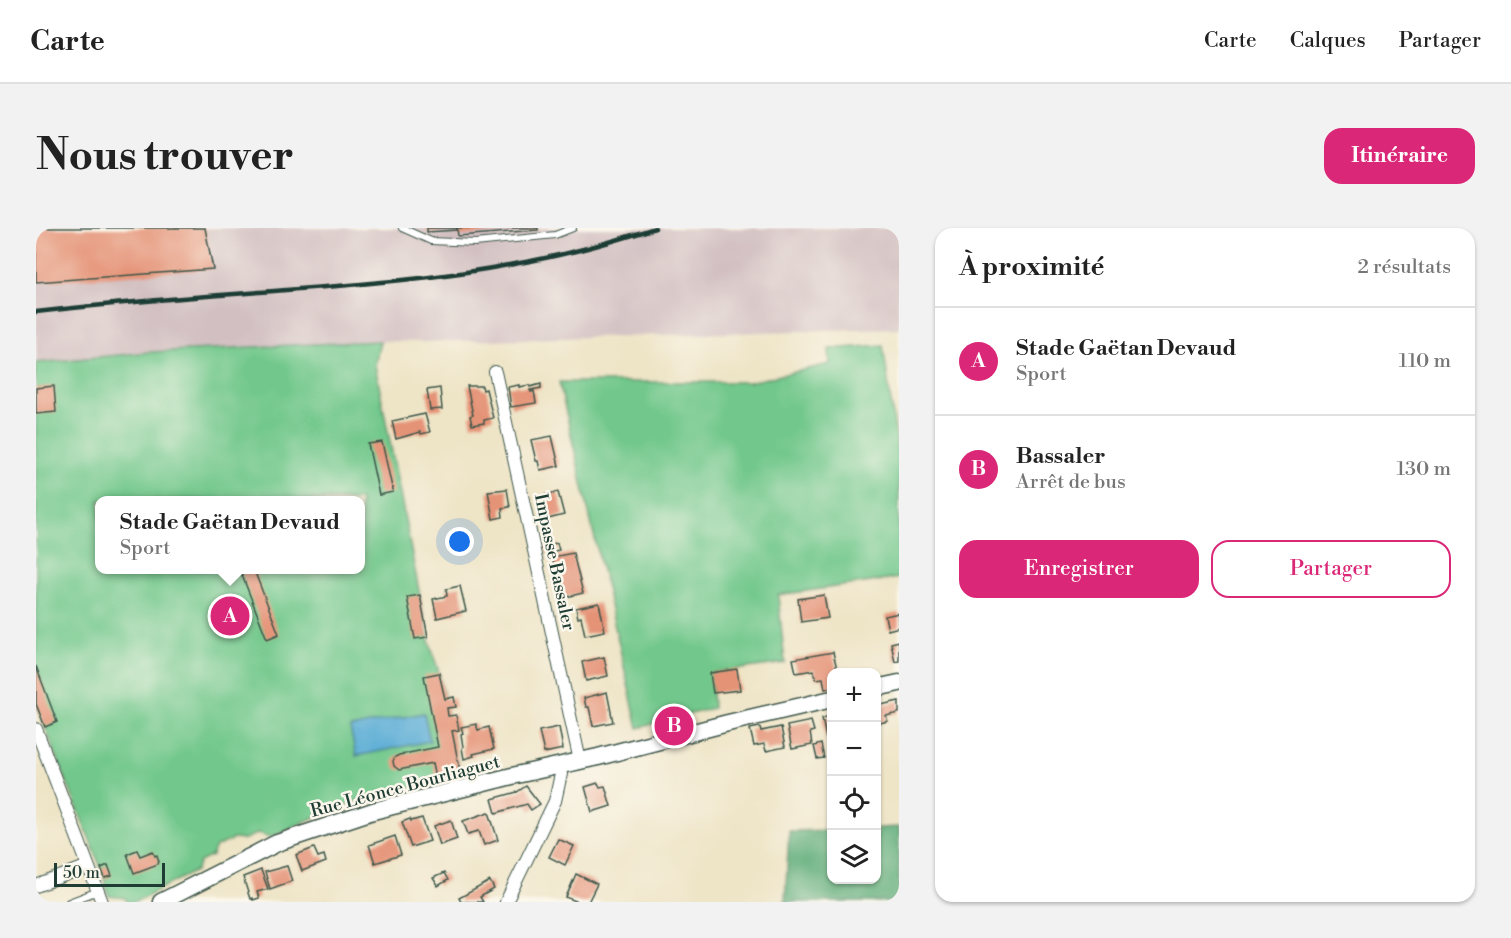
<!DOCTYPE html>
<html lang="fr">
<head>
<meta charset="utf-8">
<style>
	body { margin:0; font-family:"Libre Bodoni",serif; background:#f2f2f2; color:#222 }
	.controls { position:absolute; right:18px; bottom:18px; display:grid; overflow:hidden; border-radius:12px; box-shadow:0 2px 4px #0004 }
	.controls button { width:54px; height:54px; display:grid; place-items:center; padding:0; border:0; border-bottom:2px solid #e0e0e0; background:#fff; color:#222; font:30px sans-serif }
	.scale { position:absolute; left:18px; bottom:15px; width:111px; box-sizing:border-box; padding-left:6px; border:3px solid #1f3d34; border-top:0; font-size:16px; line-height:21px; white-space:nowrap; color:#1f3d34; -webkit-text-stroke:4px #fbf7ec; paint-order:stroke }
	.you { position:absolute; left:424px; top:314px; width:21px; height:21px; margin:-15px; border:4px solid #fff; border-radius:50%; background:#1a73e8; box-shadow:0 0 0 9px #1a73e833 }
	.badge { display:grid; place-items:center; width:39px; height:39px; border-radius:50%; background:#db2777; color:#fff; font-size:20px; font-weight:700 }
	.pin { position:absolute; translate:-50% -50%; border:3px solid #fff; box-shadow:0 2px 6px #0006 }
	.popup { position:absolute; left:59px; top:268px; width:270px; height:78px; box-sizing:border-box; display:grid; place-content:center; border-radius:12px; background:#fff; filter:drop-shadow(0 2px 4px #0005); font-size:20px; white-space:nowrap; color:#767676 }
	.popup b { font-size:22px; color:#222 }
	.popup::after { content:''; position:absolute; left:50%; top:100%; margin-left:-12px; border:12px solid transparent; border-top-color:#fff }
	.list { margin:0; padding:0; list-style:none }
	h2 { display:flex; justify-content:space-between; align-items:center; height:78px; margin:0; padding:0 24px; font-size:26px }
	h2 small { font-size:20px; font-weight:400; color:#767676 }
	.list li { display:grid; grid-template-columns:39px 1fr auto; gap:18px; align-items:center; box-sizing:border-box; height:108px; padding:0 24px; border-top:2px solid #e0e0e0 }
	.list b { display:block; font-size:22px; white-space:nowrap }
	.list p { margin:0; font-size:20px; white-space:nowrap; color:#767676 }
	.list em { font-size:20px; font-style:normal; color:#767676 }
	.actions { display:flex; gap:12px; padding:18px 24px }
	.actions a { flex:1; padding:14px 0; border:2px solid #db2777; border-radius:18px; text-align:center; font-size:21px; color:#db2777 }
	.actions .main { background:#db2777; color:#fff }
	.icon { flex:none; width:33px; height:33px; fill:none; stroke:currentColor; stroke-width:2; stroke-linecap:round; stroke-linejoin:round }
	.map { position:relative; flex:none; width:863px; height:674px; overflow:hidden; border-radius:18px }
	header { display:flex; align-items:center; gap:36px; box-sizing:border-box; height:84px; padding:0 30px; background:#fff; border-bottom:2px solid #e0e0e0 }
	header strong { font-size:28px }
	nav { display:flex; gap:33px; margin-inline-start:auto; font-size:21px }
	.intro { display:flex; align-items:center; justify-content:space-between; box-sizing:border-box; height:144px; padding:0 36px }
	h1 { margin:0; font-size:42px }
	.button { padding:15px 27px; border-radius:18px; background:#db2777; color:#fff; font-size:21px; font-weight:700 }
	main { display:flex; gap:36px; padding:0 36px }
	aside { flex:1; background:#fff; border-radius:18px; box-shadow:0 2px 4px #0004 }
	.map>svg:first-child { display:block }
</style>
</head>
<body>
<header>
<strong>Carte</strong>
<nav><a>Carte</a><a>Calques</a><a>Partager</a></nav>
</header>
<div class="intro"><h1>Nous trouver</h1><a class="button">Itinéraire</a></div>
<main>
<div class="map">
<svg width="863" height="674" viewBox="0 0 863 674">
	<rect width="100%" height="100%" fill="#fbf7ec"/>
	<filter id="ink" filterUnits="userSpaceOnUse"><feTurbulence type="fractalNoise" baseFrequency=".0167" numOctaves="2"/><feDisplacementMap in="SourceGraphic" scale="12" xChannelSelector="R" yChannelSelector="G"/><feConvolveMatrix kernelMatrix="1 2 1 2 8 2 1 2 1" color-interpolation-filters="sRGB"/></filter>
	<filter id="wash" filterUnits="userSpaceOnUse"><feTurbulence type="fractalNoise" baseFrequency=".008" numOctaves="4" result="noise"/><feDisplacementMap in="SourceGraphic" scale="24" xChannelSelector="R" yChannelSelector="G"/><feGaussianBlur stdDeviation="1.35" result="paint"/><feColorMatrix in="noise" values="0 0 0 0 0 0 0 0 0 0 0 0 0 0 0 0 0 1.4 0 .05"/><feComposite in="paint" operator="in"/></filter>
	<g filter="url(#wash)">
		<rect width="100%" height="100%" fill="#eee4c6"/>
		<polygon fill="#d2bfc1" points="0,0 863,0 863,100 388,114 344,113 114,124 0,135"/>
		<g fill="#72c88c" stroke="#488260" stroke-width="1.5" fill-rule="evenodd">
			<path d="M344 113 339 137 392 409 403 445 425 548 333 568 279 589 234 609 222 605 207 612 197 611 180 619 176 628 164 634 160 643 98 674H91L89 670 73 668 65 640 0 476V135L114 124ZM64 272H324V342H64Z"/>
			<polygon points="847,117 863,231 863,350 742,367 749,435 675,445 677,480 602,500 523,154 714,154 794,136 793,121"/>
		</g>
		<polygon fill="#5dac78" stroke="#3e7456" stroke-width="1.5" points="863,599 863,674 749,674 753,603 795,602 796,652 840,652 841,600"/>
		<polygon fill="#5badd6" stroke="#3d7585" stroke-width="1.5" points="388,485 394,513 320,528 314,500"/>
		<g id="blocks">
			<g fill="#e59377">
				<polygon points="0,0 169,0 177,41 0,54"/>
				<polygon points="391,0 421,0 421,2 391,4"/>
				<polygon points="421,0 502,0 502,2 422,8"/>
				<polygon points="505,156 505,160 494,162 495,164 498,163 500,175 475,179 472,159 483,157 483,159 494,157 494,159"/>
				<polygon points="18,158 20,184 0,186 0,160"/>
				<polygon points="431,158 446,158 447,162 450,161 457,190 448,192 448,195 436,197 434,188 437,187"/>
				<polygon points="404,160 406,181 394,182 391,162"/>
				<polygon points="389,186 394,204 385,206 384,204 360,211 356,193"/>
				<polygon points="516,208 523,238 504,242 502,233 500,233 495,212"/>
				<polygon points="346,214 357,264 343,267 332,216"/>
				<polygon points="471,261 474,279 466,280 467,289 457,291 452,263"/>
				<polygon points="522,264 528,287 508,292 503,268"/>
				<polygon points="521,315 523,322 511,325 509,318"/>
				<polygon points="537,325 547,365 526,370 516,329"/>
				<polygon points="204,342 218,342 243,406 231,411"/>
				<polygon points="424,358 430,383 401,390 397,371 411,368 410,361"/>
				<polygon points="384,367 392,409 379,411 371,369"/>
				<polygon points="788,367 792,390 765,394 762,371"/>
				<polygon points="563,375 569,403 549,407 545,389 542,390 540,380"/>
				<polygon points="863,385 863,399 852,402 849,388"/>
				<polygon points="863,413 863,433 859,434 855,415"/>
				<polygon points="797,424 802,445 796,445 796,459 789,461 787,450 780,451 778,442 760,445 757,431"/>
				<polygon points="568,429 572,448 550,453 546,434"/>
				<polygon points="0,438 21,494 9,499 0,476"/>
				<polygon points="701,441 704,462 677,465 674,445"/>
				<polygon points="403,445 409,471 418,469 420,479 411,480 412,488 420,487 423,502 416,503 425,548 401,554 397,535 363,542 358,538 357,533 359,529 363,527 402,519 388,448"/>
				<polygon points="571,464 577,494 557,498 553,479 550,479 548,470"/>
				<polygon points="863,473 863,485 850,488 852,493 840,496 840,478"/>
				<polygon points="796,488 796,509 790,510 786,490"/>
				<polygon points="775,493 778,503 774,504 776,517 756,521 751,498"/>
				<polygon points="440,496 442,502 453,499 458,521 437,526 438,528 428,531 426,520 427,519 425,506 427,505 425,499"/>
				<polygon points="523,499 527,521 508,525 503,503"/>
				<polygon points="724,499 725,503 745,499 749,519 730,523 728,516 718,518 714,501"/>
				<polygon points="785,516 788,530 781,531 778,518"/>
				<polygon points="562,555 564,559 569,558 575,578 556,584 549,559"/>
				<polygon points="490,558 504,576 495,582 491,576 460,585 456,571 481,564"/>
				<polygon points="453,584 462,612 448,617 443,603 432,606 427,593"/>
				<polygon points="386,590 394,613 375,619 366,594 374,591 375,593"/>
				<polygon points="415,592 421,611 404,617 398,598"/>
				<polygon points="359,608 365,627 339,635 333,617"/>
				<polygon points="522,611 538,618 529,637 513,629"/>
				<polygon points="278,620 282,629 288,627 290,634 266,643 260,627"/>
				<polygon points="101,622 104,628 117,623 119,628 121,627 123,634 122,636 98,645 91,626"/>
				<polygon points="72,637 76,648 69,650 65,640"/>
				<polygon points="251,638 256,653 234,661 229,644"/>
				<polygon points="225,642 232,661 221,664 223,670 217,672 216,670 214,671 207,649"/>
				<polygon points="408,645 412,652 402,658 397,650"/>
				<polygon points="540,646 561,656 552,674 542,674 530,669"/>
				<polygon points="454,653 458,661 444,669 447,674 425,674 423,670"/>
			</g>
		</g>
	</g>
	<g filter="url(#ink)">
		<use href="#blocks" fill-opacity="0" stroke="#3e564a" stroke-width="1.5"/>
		<g fill="none" stroke-linecap="round" stroke-linejoin="round">
			<defs>
				<g id="lane">
					<polyline points="366,0 395,13 439,15 519,7 537,0"/>
					<polyline points="33,674 62,663"/>
				</g>
				<g id="street">
					<polyline points="459,144 544,533"/>
					<polyline points="0,501 66,674"/>
					<polyline points="0,658 52,638"/>
					<polyline points="470,674 519,573 525,546 523,538"/>
				</g>
				<g id="secondary">
					<polyline points="840,460 863,455"/>
					<polyline points="125,674 241,615 337,583 476,548 562,529 692,495 796,471"/>
				</g>
			</defs>
			<use href="#lane" stroke="#3e564a" stroke-width="8"/>
			<use href="#street" stroke="#3e564a" stroke-width="14"/>
			<use href="#secondary" stroke="#3e564a" stroke-width="19"/>
			<use href="#lane" stroke="#fff" stroke-width="6"/>
			<use href="#street" stroke="#fff" stroke-width="12"/>
			<use href="#secondary" stroke="#fff" stroke-width="16"/>
			<path stroke="#1f3d34" stroke-width="4.5" d="M0 84C71 76 141 70 212 65 301 58 390 53 478 36 526 28 573 15 619 0"/>
		</g>
	</g>
	<g text-anchor="middle" stroke-width="5" stroke-linejoin="round" paint-order="stroke">
		<g font-size="18" fill="#1f3d34" stroke="#fbf7ec">
			<text transform="translate(519 334) rotate(78)" y="6">Impasse Bassaler</text>
			<text transform="translate(369 558) rotate(-15)" y="6">Rue Léonce Bourliaguet</text>
		</g>
	</g>
</svg>
<div class="controls">
<button>+</button>
<button>−</button>
<button><svg class="icon" aria-label="locate" viewBox="0 0 24 24"><circle cx="12" cy="12" r="6"/><path d="M12 2v4M12 18v4M2 12h4M18 12h4"/></svg></button>
<button><svg class="icon" aria-label="layers" viewBox="0 0 24 24"><path d="M12 4l9 5-9 5-9-5zM3 14l9 5 9-5"/></svg></button>
</div>
<div class="scale">50 m</div>
<div class="you"></div>
<div class="pin badge" style="left:194px;top:388px">A</div>
<div class="popup"><b>Stade Gaëtan Devaud</b>Sport</div>
<div class="pin badge" style="left:638px;top:498px">B</div>
</div>
<aside>
<h2>À proximité<small>2 résultats</small></h2>
<ul class="list">
<li><span class="badge">A</span><div><b>Stade Gaëtan Devaud</b><p>Sport</p></div><em>110 m</em></li>
<li><span class="badge">B</span><div><b>Bassaler</b><p>Arrêt de bus</p></div><em>130 m</em></li>
</ul>
<div class="actions"><a class="main">Enregistrer</a><a>Partager</a></div>
</aside>
</main>
</body>
</html>
